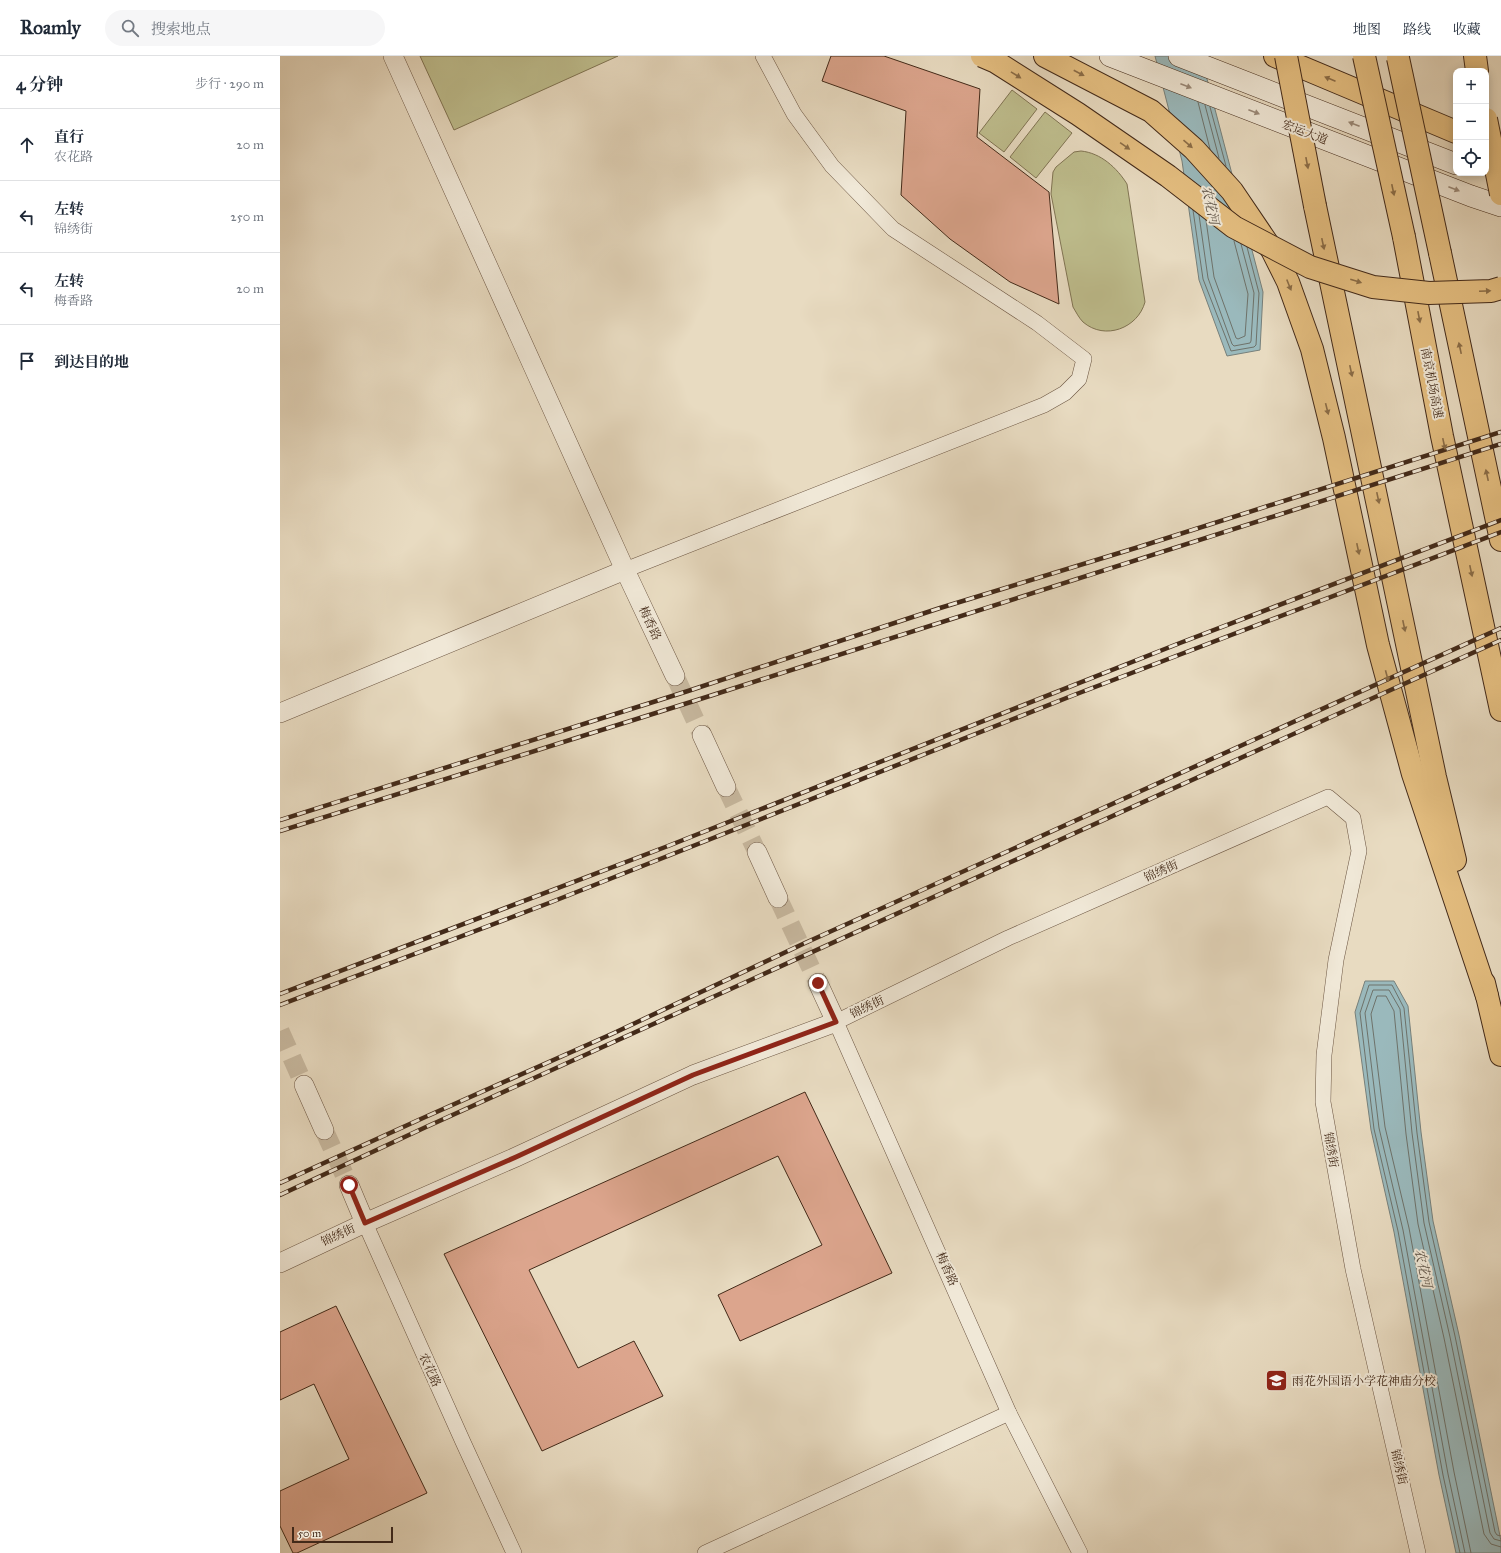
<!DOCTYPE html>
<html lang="zh">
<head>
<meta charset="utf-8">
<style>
	body { margin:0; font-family:"IM FELL Great Primer","Noto Serif SC",serif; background:#f6f6f7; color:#1f2937 }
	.controls { position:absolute; right:12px; top:12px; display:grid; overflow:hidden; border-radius:8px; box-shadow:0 2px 10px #0003 }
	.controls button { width:36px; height:36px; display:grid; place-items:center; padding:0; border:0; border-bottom:1px solid #e0e1e3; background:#fff; color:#1f2937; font:20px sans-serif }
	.scale { position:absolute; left:12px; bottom:10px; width:101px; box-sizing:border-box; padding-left:4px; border:2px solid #432a19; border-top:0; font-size:11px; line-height:14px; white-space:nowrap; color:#432a19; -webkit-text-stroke:3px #f0e8d7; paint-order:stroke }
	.stop { position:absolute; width:12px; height:12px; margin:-9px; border:3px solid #8f2418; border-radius:50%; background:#fff }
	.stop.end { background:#8f2418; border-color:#fff; box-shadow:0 1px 4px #0008 }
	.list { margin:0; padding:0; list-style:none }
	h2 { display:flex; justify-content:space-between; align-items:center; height:52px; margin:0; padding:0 16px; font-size:17px }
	h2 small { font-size:13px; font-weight:400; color:#747a83 }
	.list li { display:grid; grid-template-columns:26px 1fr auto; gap:12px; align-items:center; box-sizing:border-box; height:72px; padding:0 16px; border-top:1px solid #e0e1e3 }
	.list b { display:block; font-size:15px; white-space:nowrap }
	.list p { margin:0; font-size:13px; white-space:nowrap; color:#747a83 }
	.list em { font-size:13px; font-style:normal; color:#747a83 }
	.icon { flex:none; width:22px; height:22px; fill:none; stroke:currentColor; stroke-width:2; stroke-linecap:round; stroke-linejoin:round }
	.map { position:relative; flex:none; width:1221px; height:1497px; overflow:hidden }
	header { display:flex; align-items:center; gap:24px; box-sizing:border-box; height:56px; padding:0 20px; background:#fff; border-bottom:1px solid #e0e1e3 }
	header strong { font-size:19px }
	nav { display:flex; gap:22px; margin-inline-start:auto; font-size:14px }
	.search { width:280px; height:36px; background:#f6f6f7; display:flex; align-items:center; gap:10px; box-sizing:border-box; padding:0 14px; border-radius:22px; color:#747a83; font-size:15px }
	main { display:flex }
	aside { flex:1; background:#fff }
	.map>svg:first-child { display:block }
</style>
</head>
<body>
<header>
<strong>Roamly</strong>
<div class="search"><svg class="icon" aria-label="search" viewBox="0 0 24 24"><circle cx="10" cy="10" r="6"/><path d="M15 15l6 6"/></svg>搜索地点</div>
<nav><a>地图</a><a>路线</a><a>收藏</a></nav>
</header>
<main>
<aside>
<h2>4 分钟<small>步行 · 290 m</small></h2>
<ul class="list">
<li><svg class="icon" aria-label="ahead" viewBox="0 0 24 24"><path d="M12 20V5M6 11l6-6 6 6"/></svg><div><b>直行</b><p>农花路</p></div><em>20 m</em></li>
<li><svg class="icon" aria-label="left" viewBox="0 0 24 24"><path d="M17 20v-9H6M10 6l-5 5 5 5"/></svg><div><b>左转</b><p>锦绣街</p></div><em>250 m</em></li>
<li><svg class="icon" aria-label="left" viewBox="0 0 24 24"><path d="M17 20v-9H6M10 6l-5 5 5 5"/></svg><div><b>左转</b><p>梅香路</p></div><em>20 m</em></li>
<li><svg class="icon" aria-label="arrive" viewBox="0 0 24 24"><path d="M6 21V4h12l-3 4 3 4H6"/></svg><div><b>到达目的地</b></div></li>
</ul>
</aside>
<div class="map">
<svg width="1221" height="1497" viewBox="0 0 1221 1497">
	<rect width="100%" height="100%" fill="#e8dbc1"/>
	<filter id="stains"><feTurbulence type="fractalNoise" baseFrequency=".005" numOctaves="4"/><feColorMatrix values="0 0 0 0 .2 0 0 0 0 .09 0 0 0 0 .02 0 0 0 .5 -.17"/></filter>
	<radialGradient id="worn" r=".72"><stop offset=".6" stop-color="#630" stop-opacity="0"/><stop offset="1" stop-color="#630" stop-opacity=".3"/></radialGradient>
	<g fill="#bebd8d" stroke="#807453">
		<polygon points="140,0 338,0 174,74"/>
		<polygon points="732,34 757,53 724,96 699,77"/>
		<polygon points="765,56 792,77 756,122 730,101"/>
		<path d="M801 95C821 97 837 112 847 128L865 246C858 272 825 285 803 266 799 262 796 256 793 251L771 138 773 116 776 111 794 96Z"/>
	</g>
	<g fill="#9ab9bc" stroke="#77807b">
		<polygon points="875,0 921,0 983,236 980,294 947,300 919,224 902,105"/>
		<polygon points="1085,925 1114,925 1128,950 1141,1076 1153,1165 1179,1279 1221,1485 1221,1497 1176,1497 1159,1419 1114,1176 1091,1074 1075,956"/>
	</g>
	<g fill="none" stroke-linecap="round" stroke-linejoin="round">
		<g stroke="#6e726a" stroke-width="1">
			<polyline points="918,46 930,93"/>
			<polyline points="925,49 939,102"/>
			<polyline points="930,51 946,110"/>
			<polyline points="913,154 923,223 951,295 974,291 976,289 979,237 967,191"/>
			<polyline points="919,159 928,222 952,288 954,290 970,287 971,285 974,237 961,188"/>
			<polyline points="926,164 934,221 956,282 958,283 965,280 968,238 954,185"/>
			<polyline points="1180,1497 1163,1419 1118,1175 1094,1073 1080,957 1089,929 1112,929 1124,952 1137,1077 1149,1166 1175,1280 1215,1476 1217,1479 1221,1480"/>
			<polyline points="1185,1497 1168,1418 1123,1174 1099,1072 1085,957 1093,934 1109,934 1120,953 1132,1077 1144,1167 1170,1281 1210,1477 1214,1483 1221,1485"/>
			<polyline points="1191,1497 1174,1416 1129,1172 1105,1071 1091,958 1097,940 1106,940 1114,955 1126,1078 1138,1168 1164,1282 1204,1478 1211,1488 1221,1491"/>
		</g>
	</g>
	<g fill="#dca58d" stroke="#432a19">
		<polygon points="551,0 604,0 700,33 697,81 769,136 779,248 730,226 670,183 621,139 626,55 542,25"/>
		<polygon points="525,1036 612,1217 460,1285 438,1239 542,1189 498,1100 249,1214 298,1312 354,1285 383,1340 262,1395 164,1198"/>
		<polygon points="56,1250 147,1437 17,1497 13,1497 0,1470 0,1435 69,1403 34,1328 0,1344 0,1276"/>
	</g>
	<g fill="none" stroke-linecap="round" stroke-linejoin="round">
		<g stroke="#c7b89f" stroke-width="19" stroke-dasharray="19 10" stroke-linecap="butt">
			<polyline points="395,620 422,679"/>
			<polyline points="446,731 477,796"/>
			<polyline points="498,842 538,927"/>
			<polyline points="0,975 24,1029"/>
			<polyline points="44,1074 69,1129"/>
		</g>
		<defs>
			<g id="minor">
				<polyline points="345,514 764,349 785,337 799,323 804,303 757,267 613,173 552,110 514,58 483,0"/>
				<polyline points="85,1167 183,1386 234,1497"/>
				<polyline points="425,1497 729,1357"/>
				<polyline points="800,1497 729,1357 556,966 728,882 1048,741 1073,762 1079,795 1056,904 1044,999 1043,1046 1073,1213 1138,1497"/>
			</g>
			<g id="tertiary">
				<polyline points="113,0 345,514 395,620"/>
				<polyline points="0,657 345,514"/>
				<polyline points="422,679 446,731"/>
				<polyline points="477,796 498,842"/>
				<polyline points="24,1029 44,1074"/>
				<polyline points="69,1129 85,1167"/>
				<polyline points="0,1207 85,1167 236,1101 413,1019 556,966 538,927"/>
			</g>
			<g id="secondary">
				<polyline points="830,0 1191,140 1221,150"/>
				<polyline points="899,0 1176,108"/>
			</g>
			<g id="motorway">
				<polyline points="765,0 871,55 914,93 952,135 992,194 1008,226 1032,293 1054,382 1098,589 1133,718 1207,940"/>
				<polyline points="995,0 1176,76"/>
				<polyline points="1195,0 1197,15"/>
				<polyline points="1035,150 1155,721 1175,804"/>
				<polyline points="1124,181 1162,380 1221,654"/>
				<polyline points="1160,197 1221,484"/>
				<polyline points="1204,927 1221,999"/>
			</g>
		</defs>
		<use href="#minor" stroke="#6c5643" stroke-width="16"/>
		<use href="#tertiary" stroke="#6c5643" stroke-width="20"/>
		<use href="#secondary" stroke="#432a19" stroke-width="22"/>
		<use href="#motorway" stroke="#432a19" stroke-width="24"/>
		<use href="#minor" stroke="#f0e8d7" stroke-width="15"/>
		<use href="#tertiary" stroke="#f0e8d7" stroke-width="19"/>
		<use href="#secondary" stroke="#f0e8d7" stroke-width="21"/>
		<use href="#motorway" stroke="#e4be80" stroke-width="22"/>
		<defs>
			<g id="rail">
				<polyline points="0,764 408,635 660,552 862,490 1221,376"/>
				<polyline points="0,775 414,645 1221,388"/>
				<polyline points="0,938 388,790 900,587 1221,464"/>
				<polyline points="0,949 269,847 794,639 1221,476"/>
				<polyline points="0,1127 143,1062 334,977 525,887 1221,572"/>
				<polyline points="0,1139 146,1071 1221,584"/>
			</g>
		</defs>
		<use href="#rail" stroke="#432a19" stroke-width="4.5"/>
		<use href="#rail" stroke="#f0e8d7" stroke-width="3" stroke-dasharray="9" stroke-linecap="butt"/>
		<defs>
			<g id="motorway-bridge">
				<polyline points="702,0 716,6 798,58 888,120 954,171 1030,211 1093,231 1149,237 1211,235 1221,232"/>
				<polyline points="1006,0 1035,150"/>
				<polyline points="1084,0 1124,181"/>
				<polyline points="1118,2 1160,197"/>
				<polyline points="1206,63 1221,138"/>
			</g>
		</defs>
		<use href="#motorway-bridge" stroke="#432a19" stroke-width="24" stroke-linecap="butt"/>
		<use href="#motorway-bridge" stroke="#e4be80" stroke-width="22"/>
	</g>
	<defs><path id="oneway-solid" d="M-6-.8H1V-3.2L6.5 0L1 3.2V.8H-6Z"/></defs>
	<g fill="#8b6d47">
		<use href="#oneway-solid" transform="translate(799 17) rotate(28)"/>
		<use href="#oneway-solid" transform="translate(736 19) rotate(32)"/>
		<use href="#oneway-solid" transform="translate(1050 23) rotate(-157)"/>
		<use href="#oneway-solid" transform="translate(908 88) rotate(41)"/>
		<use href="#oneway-solid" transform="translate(845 90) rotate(35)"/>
		<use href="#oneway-solid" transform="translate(1027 107) rotate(79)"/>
		<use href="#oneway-solid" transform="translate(1113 134) rotate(78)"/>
		<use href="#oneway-solid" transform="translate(1043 188) rotate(78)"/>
		<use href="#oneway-solid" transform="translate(1076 225) rotate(17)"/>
		<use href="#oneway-solid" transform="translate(1009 229) rotate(68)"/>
		<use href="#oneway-solid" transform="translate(1205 235) rotate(-3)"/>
		<use href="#oneway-solid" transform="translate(1139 261) rotate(79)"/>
		<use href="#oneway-solid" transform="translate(1180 292) rotate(-102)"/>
		<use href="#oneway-solid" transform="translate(1071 315) rotate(78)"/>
		<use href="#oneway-solid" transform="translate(1047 353) rotate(76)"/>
		<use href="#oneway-solid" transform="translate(1164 388) rotate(78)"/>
		<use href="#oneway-solid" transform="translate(1207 419) rotate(-102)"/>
		<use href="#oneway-solid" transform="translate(1098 442) rotate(78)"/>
		<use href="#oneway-solid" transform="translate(1078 493) rotate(78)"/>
		<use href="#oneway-solid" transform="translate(1191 515) rotate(78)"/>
		<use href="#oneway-solid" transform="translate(1124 570) rotate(78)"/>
		<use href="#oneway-solid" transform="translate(1107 620) rotate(75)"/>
	</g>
	<g fill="#9a8978">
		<use href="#oneway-solid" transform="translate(906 30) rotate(21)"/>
		<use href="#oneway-solid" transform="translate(974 56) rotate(21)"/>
		<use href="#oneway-solid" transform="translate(1074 68) rotate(-159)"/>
		<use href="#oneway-solid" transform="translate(1174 133) rotate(21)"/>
	</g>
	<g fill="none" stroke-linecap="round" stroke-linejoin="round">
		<polyline stroke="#8f2418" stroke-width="5" points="69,1129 85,1167 236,1101 413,1019 556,966 538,927"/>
	</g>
	<defs>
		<symbol id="school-square" viewBox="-11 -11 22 22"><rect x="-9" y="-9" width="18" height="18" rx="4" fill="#8f2418" stroke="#f0e8d7"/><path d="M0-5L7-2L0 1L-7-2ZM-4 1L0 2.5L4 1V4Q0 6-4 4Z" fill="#fff"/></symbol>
	</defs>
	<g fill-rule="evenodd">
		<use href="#school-square" x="984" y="1312" width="25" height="25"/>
	</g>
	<g text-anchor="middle" stroke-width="4" stroke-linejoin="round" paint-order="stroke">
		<g font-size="12" fill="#432a19" stroke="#f0e8d7">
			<text transform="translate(1025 76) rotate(21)" y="4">宏运大道</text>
			<text transform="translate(1152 327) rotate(79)" y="4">南京机场高速</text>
			<text transform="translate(370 567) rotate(65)" y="4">梅香路</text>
			<text transform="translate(881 815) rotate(-24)" y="4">锦绣街</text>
			<text transform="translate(587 951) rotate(-26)" y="4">锦绣街</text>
			<text transform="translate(1051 1094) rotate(80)" y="4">锦绣街</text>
			<text transform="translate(58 1179) rotate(-25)" y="4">锦绣街</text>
			<text transform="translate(667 1213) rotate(66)" y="4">梅香路</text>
			<text transform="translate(150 1314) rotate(66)" y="4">农花路</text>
			<text transform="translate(1119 1411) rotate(77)" y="4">锦绣街</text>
		</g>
		<g font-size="12" fill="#432a19" stroke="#f0e8d7" text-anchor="start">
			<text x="1012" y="1329">雨花外国语小学花神庙分校</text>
		</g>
		<g font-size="13" font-style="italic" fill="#594e42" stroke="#f0e8d7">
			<text transform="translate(931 149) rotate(78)" y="5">农花河</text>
			<text transform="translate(1144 1212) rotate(78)" y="5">农花河</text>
		</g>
	</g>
	<rect width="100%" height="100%" filter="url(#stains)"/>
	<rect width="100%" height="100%" fill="url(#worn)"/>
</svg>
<div class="controls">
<button>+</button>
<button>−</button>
<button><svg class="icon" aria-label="locate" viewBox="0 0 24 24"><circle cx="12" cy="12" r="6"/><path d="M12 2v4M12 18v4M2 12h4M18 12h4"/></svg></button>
</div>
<div class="scale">50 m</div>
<div class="stop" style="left:69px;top:1129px"></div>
<div class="stop end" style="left:538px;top:927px"></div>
</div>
</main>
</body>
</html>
